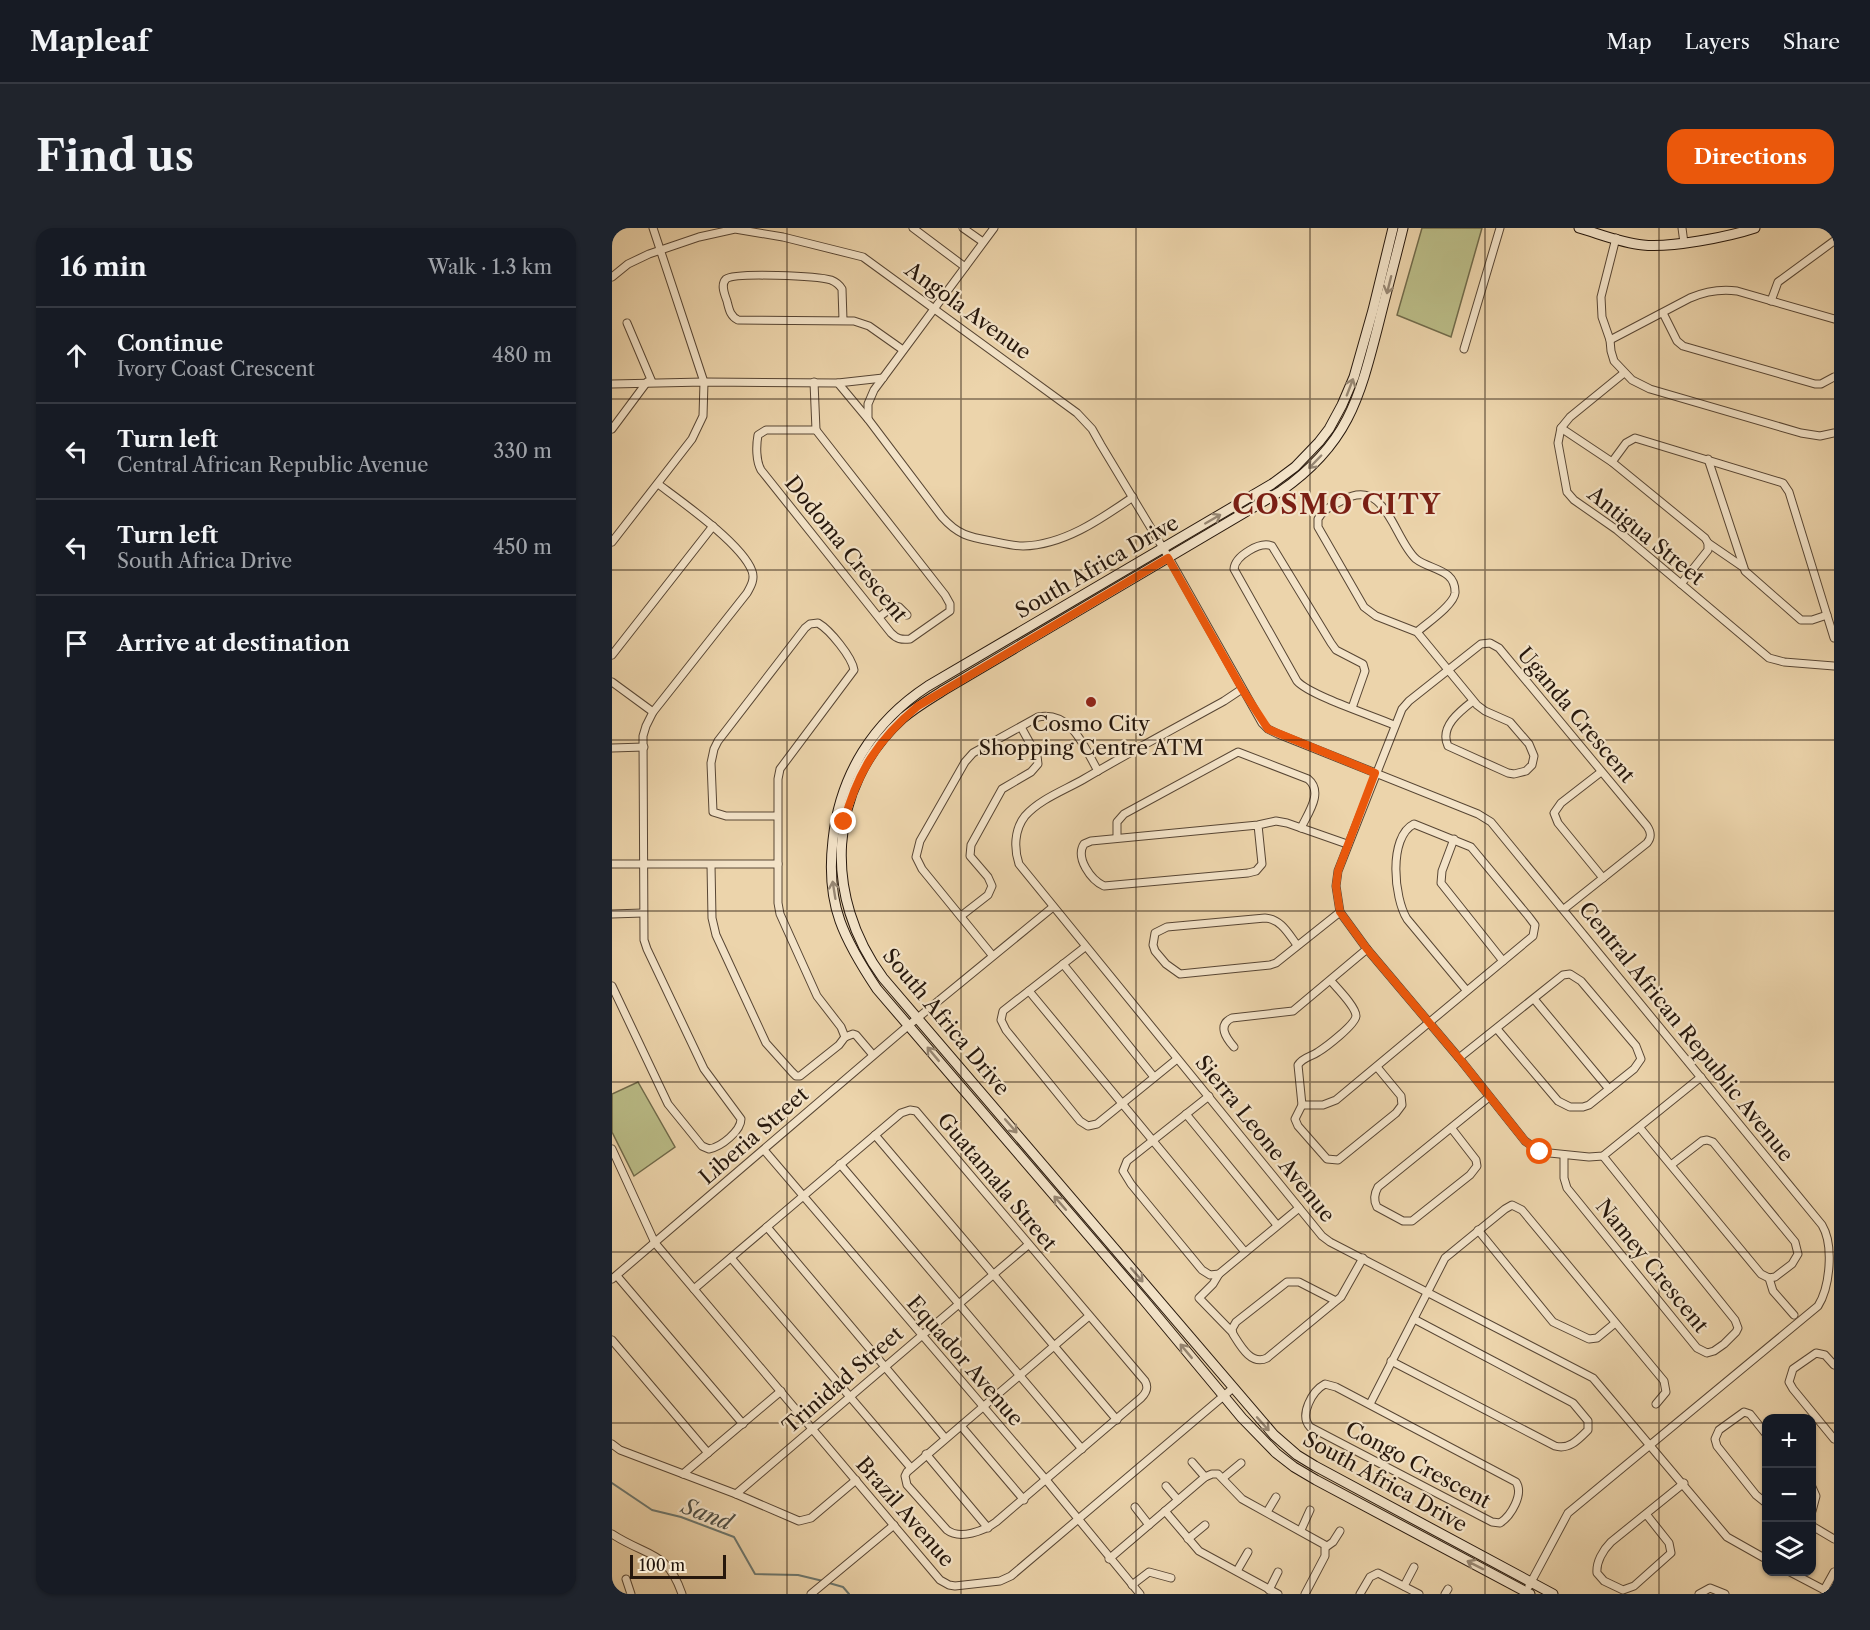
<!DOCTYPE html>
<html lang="en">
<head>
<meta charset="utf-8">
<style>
	body { margin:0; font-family:"Libre Caslon Text",serif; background:#20242c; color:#f1f3f6 }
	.controls { position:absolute; right:18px; bottom:18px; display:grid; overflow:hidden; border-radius:12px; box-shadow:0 2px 4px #0004 }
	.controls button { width:54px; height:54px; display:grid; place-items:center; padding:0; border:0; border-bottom:2px solid #363941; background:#171b24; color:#f1f3f6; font:30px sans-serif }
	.scale { position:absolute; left:18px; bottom:15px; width:96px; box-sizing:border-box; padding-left:6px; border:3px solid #26170c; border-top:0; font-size:16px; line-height:21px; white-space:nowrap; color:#26170c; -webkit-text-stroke:4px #f3e3c8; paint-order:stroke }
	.stop { position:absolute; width:18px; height:18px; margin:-14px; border:4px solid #ea580c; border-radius:50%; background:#fff }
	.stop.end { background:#ea580c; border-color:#fff; box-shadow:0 2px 6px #0008 }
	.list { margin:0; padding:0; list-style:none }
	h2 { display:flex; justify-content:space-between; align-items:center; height:78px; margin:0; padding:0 24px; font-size:26px }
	h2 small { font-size:20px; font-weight:400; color:#9ea1a6 }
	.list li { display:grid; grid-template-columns:39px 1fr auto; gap:18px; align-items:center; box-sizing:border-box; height:96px; padding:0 24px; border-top:2px solid #363941 }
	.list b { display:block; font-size:22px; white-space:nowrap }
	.list p { margin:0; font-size:20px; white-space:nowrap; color:#9ea1a6 }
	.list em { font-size:20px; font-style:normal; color:#9ea1a6 }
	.icon { flex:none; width:33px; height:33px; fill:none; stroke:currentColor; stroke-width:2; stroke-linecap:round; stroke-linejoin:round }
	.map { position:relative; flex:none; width:1222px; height:1366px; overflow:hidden; border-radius:18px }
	header { display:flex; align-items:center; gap:36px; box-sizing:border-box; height:84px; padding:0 30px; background:#171b24; border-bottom:2px solid #363941 }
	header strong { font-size:28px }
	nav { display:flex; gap:33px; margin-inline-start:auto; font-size:21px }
	.intro { display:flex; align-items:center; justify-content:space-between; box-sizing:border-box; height:144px; padding:0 36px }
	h1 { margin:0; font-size:42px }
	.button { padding:15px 27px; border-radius:18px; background:#ea580c; color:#fff; font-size:21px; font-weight:700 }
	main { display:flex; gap:36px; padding:0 36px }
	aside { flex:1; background:#171b24; border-radius:18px; box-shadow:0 2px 4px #0004 }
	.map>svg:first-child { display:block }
</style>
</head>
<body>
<header>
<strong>Mapleaf</strong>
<nav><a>Map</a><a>Layers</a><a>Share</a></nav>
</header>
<div class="intro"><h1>Find us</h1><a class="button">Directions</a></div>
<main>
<aside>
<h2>16 min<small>Walk · 1.3 km</small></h2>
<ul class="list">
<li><svg class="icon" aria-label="ahead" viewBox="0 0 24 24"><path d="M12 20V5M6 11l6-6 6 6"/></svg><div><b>Continue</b><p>Ivory Coast Crescent</p></div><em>480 m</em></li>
<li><svg class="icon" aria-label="left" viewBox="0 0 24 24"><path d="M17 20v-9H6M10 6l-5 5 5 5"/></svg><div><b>Turn left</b><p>Central African Republic Avenue</p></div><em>330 m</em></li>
<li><svg class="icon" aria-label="left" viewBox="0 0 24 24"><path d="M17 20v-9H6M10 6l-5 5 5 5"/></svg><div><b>Turn left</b><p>South Africa Drive</p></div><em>450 m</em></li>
<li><svg class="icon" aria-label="arrive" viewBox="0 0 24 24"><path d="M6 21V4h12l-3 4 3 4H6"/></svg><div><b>Arrive at destination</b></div></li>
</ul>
</aside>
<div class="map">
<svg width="1222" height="1366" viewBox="0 0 1222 1366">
	<rect width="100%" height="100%" fill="#ecd4ab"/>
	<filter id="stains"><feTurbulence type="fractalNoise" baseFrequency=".00333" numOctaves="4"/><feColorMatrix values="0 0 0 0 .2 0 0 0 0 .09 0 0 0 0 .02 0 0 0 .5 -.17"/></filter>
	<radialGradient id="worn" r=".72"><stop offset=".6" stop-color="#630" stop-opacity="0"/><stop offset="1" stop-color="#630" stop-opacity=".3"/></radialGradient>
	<g fill="#babc87" stroke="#706a4a" stroke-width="1.5">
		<polygon points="810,0 870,0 839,109 785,87"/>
		<polygon points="26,854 63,919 22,948 0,904 0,866"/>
	</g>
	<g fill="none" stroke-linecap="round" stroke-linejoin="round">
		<g stroke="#6c776f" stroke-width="2">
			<polyline points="0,1255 40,1282 69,1289 122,1309 143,1346 186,1347 211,1353"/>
			<polyline points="217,1355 231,1359 237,1366"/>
		</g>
		<defs>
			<g id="street">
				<polyline points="301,0 353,39"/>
				<polyline points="351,0 371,14"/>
				<path d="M382 0 262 162 256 176V191L330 289C346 307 357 309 379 313 389 315 401 318 411 318 452 317 489 291 521 269"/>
				<polyline points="1070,0 1072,15"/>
				<polyline points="1004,10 989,69 990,89 998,112 999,123 1002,133 1020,152 1038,161 1189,205 1208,208 1222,205"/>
				<path d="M0 49 16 36 37 26 87 9 123 1 171 9 251 29 465 185 480 201 489 217 557 330 650 495 656 501 666 506 866 586 879 594 1210 997C1222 1017 1218 1059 1206 1078L956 1285 917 1358"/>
				<polyline points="1159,73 1166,54 1222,13"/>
				<polyline points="1051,85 1065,113 1071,118 1203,156 1209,156 1222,149"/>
				<path d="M231 92 230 61C227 56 224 54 219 52 206 48 123 44 114 51 108 57 113 67 115 73 117 81 118 88 126 92L242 93 257 98 291 122"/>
				<polyline points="15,95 40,154"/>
				<path d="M998 112 1078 70C1092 64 1110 61 1125 63L1222 91"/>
				<polyline points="852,121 888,0"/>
				<polyline points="1012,145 958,189 949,200 946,215 955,264 962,272 1005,302 1157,430 1172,434 1222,438"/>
				<polyline points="202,154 204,202"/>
				<polyline points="226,155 271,150"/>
				<polyline points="0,156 92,154 226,155 256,191"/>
				<polyline points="949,200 1000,234 1093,310 1096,315 1096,322 1069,356"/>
				<polyline points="0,201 35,154"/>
				<path d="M154 202H204L333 367 338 376V383L298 411C289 412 285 411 279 405L149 242C144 233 144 218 146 207Z"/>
				<polyline points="1096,231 1133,343 1189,392 1200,392 1215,387"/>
				<polyline points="1000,234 1014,215 1023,210 1171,255 1177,264 1222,410"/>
				<polyline points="0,314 80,211 91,188 92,154 41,0"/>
				<polyline points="1096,315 1131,339"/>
				<polyline points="267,389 282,378 287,379 295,387"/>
				<path d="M805 404C815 395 842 377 843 365 844 341 818 342 804 331 782 312 774 248 731 272 722 277 711 281 706 291V299L752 379 764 388 805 404 865 477 873 483 898 494 917 516 922 528 920 537 914 543 902 546 896 545 836 518C827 499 848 483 861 473"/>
				<polyline points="0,427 101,298"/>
				<polyline points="0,454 41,484"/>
				<path d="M630 461 612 473C565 499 518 524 472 551 453 562 428 571 413 588 402 602 402 621 407 636L710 1008 718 1014 981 1150 1115 1309 1154 1331"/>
				<path d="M740 480 753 443 751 436 724 422 719 415 660 318C648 313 623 328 622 341L685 453C697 467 761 488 782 497"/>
				<polyline points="0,520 32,519"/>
				<polyline points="989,544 949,575 942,585 946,595 991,650"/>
				<path d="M165 588H114L101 584 99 535 102 521 106 513 193 400 198 396 206 395C218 402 240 429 242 442L168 541 166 551V675L168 686 205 768 229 799 233 809"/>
				<path d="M646 597 650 636 644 643 636 645 492 658C479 652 463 630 472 616L479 613 646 597 664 593 675 595 735 616"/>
				<path d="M505 609V594L512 586 626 524 696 551C712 564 696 585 689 600"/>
				<polyline points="842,611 830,643 829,655 891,733"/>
				<polyline points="0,636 166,636"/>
				<polyline points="99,637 100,690 104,707 154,815 180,844 184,848 188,848 227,817 233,809"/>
				<path d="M952 681 1035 615C1040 609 1039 604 1035 598L887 420 878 415 869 416 797 473 790 481 726 643 724 658 728 684 755 721 847 830 913 913 928 924 977 929 991 928 1089 849"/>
				<polyline points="0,686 31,685"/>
				<polyline points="349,688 376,667 380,658 376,649 358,628 359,617 390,561 419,544 426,536 425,528 409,499"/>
				<path d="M685 717C676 705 669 691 653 690L555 699 543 705 541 717 543 723 554 736 568 746 658 737 664 735 728 684"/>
				<polyline points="473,719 391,783 389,792 394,802 468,893 476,898 485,896 565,831"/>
				<path d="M380 727 310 641 304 629 308 613 353 534 361 525 426 489C460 483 472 519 486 543"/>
				<polyline points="451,736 542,849"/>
				<path d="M719 753C725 760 744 779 744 788 743 797 714 819 706 824 699 829 691 829 686 837L690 877 683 891 686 898 715 931 726 932 784 885 790 877 789 868 765 839"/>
				<path d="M0 758 56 876 90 918 97 921C109 919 129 903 129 891L92 841 35 721 32 712 31 508 34 498 41 484 135 365C139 358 143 351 140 343 130 316 70 274 46 256"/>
				<polyline points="417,763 633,1024"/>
				<polyline points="922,771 997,861"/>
				<polyline points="233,809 241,806 244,807 261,827"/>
				<path d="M622 819C614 810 605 797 620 790L681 783 755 721"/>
				<polyline points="847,830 951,747 958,746 969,753 1024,818 1029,831 1022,841 977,877 971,879 958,879 946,873 885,801"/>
				<polyline points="597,868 515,933 511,943 519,956 590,1042 598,1047 607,1046 687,980"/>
				<path d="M690 877H711L724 872 921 708 923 697 917 689 859 619 802 596C776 609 782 670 795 691L855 763"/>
				<polyline points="574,886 665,997"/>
				<polyline points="1028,900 1149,1046 1157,1050 1163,1049 1180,1036 1186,1026 1183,1014 1101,914 1095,912 1090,913 1059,937"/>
				<path d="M840 901 864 932 865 938 858 947 800 993H791L765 979C761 972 762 966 766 959L877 869"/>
				<polyline points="263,907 505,1192"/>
				<polyline points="0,921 43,1015 328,1352 337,1357 343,1358 388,1353 399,1348 621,1160"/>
				<polyline points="152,922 435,1253 528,1366"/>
				<polyline points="952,927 952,950 955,960 1085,1120 1095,1125 1102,1123 1112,1116 1124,1104 1126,1100 1123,1092 991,928"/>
				<polyline points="228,936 470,1221"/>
				<polyline points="155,999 333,1210"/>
				<polyline points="866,1002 941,1094 977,1111 985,1110 1002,1096"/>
				<polyline points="119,1030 299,1240"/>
				<polyline points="607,1046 601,1056 587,1070 620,1104"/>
				<polyline points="5,1048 131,1196"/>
				<polyline points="1157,1050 1161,1063 1182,1087"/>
				<polyline points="0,1051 297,797 441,679"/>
				<path d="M82 1061 289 885 298 882 304 883 533 1153C537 1160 534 1165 529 1170L384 1294C372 1303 348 1312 335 1302L295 1257 293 1248 295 1244 477 1088"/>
				<path d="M724 1073 687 1054H675L624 1094 620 1101 621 1106C628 1117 639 1138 655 1130L724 1073 729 1069 751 1030"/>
				<polyline points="0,1112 96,1225"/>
				<path d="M779 1133 943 1218C957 1222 966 1212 976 1202V1193L961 1175 802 1091"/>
				<polyline points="1222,1137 1213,1127 1204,1125 1181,1141 1177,1154 1181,1161 1222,1211"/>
				<path d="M713 1156 724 1159 904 1254C912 1266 899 1288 888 1295L880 1294 698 1199C687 1187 700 1163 713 1156Z"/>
				<polyline points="758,1176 833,1030 893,981 900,977 910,982 1052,1153 1054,1164 1044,1176"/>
				<polyline points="349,1198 412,1272"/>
				<polyline points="1154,1206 1138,1186 1132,1184 1107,1202 1103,1211 1105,1218 1144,1267 1154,1275"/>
				<polyline points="0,1216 8,1222 124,1266 187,1293 199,1290 244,1252"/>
				<polyline points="314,1226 376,1300"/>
				<polyline points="580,1234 593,1249"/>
				<polyline points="71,1246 169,1163"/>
				<polyline points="611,1250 629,1235"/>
				<polyline points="554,1258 566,1272"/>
				<polyline points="1200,1259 1204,1268 1200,1283"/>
				<polyline points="124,1266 416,1017"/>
				<polyline points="523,1279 537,1297"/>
				<polyline points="553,1283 587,1323 666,1366"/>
				<polyline points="655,1284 664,1269"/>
				<path d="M1034 1286 1057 1315 1059 1325 1022 1358 1011 1362 992 1353 985 1345C984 1334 991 1322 999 1314L1072 1255"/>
				<polyline points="1200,1298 1222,1311"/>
				<polyline points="689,1302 698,1282"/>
				<path d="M0 1306C35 1329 55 1322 70 1366"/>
				<polyline points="576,1311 593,1297"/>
				<polyline points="714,1319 721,1314 728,1303"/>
				<polyline points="497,1331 593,1249 600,1246 606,1246 630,1271 713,1317 713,1328 693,1366"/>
				<polyline points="625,1343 636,1324"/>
				<polyline points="1178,1344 1220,1366"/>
				<polyline points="14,1351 19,1366"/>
				<polyline points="520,1357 537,1344 559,1350"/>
				<polyline points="792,1358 802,1339"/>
				<polyline points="657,1362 666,1344"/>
				<polyline points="1212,1362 1222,1344"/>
				<polyline points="199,1366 282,1297"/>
				<polyline points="748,1366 758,1349 766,1345 807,1366"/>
				<polyline points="833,1366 836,1361"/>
				<polyline points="1087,1366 1098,1360 1113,1366"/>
			</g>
			<g id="secondary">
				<path d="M781 0 761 82 742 149 730 177 717 201 707 214 683 239 660 256 316 458C261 494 228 547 221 612 218 638 219 668 228 693 237 718 251 740 265 761L531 1071 630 1190 664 1225 682 1239 704 1252 918 1366"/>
				<path d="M791 0C783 33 774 65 766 98 747 172 735 217 669 263L332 462C318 471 304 479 291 490 214 560 211 669 271 750L662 1207 685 1227 703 1238 941 1366"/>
				<path d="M967 0C988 6 1009 15 1031 17 1058 20 1116 9 1143 0"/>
			</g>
		</defs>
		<use href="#street" stroke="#584634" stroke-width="9"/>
		<use href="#secondary" stroke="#26170c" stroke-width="11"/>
		<use href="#street" stroke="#f3e3c8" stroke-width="7"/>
		<use href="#secondary" stroke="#f3e3c8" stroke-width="9"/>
	</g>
	<defs><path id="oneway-shaft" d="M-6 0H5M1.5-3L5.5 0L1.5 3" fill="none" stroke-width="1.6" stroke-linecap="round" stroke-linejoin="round" transform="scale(1.5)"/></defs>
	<g stroke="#978773">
		<use href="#oneway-shaft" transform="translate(777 57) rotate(104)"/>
		<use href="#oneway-shaft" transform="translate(738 159) rotate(-69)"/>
		<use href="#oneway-shaft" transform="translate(703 234) rotate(134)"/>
		<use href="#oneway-shaft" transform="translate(601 291) rotate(-30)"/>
		<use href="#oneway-shaft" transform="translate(222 662) rotate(-99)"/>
		<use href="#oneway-shaft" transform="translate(321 826) rotate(-130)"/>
		<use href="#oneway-shaft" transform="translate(399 898) rotate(49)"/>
		<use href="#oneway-shaft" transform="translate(448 975) rotate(-131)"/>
		<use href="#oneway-shaft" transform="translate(525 1047) rotate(49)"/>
		<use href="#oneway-shaft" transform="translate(574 1123) rotate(-130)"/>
		<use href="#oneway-shaft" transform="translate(651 1196) rotate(48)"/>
		<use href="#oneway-shaft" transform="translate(863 1337) rotate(-153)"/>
	</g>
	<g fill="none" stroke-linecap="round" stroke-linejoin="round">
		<path stroke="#ea580c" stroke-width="8" d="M232 594C245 545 266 511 306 478L556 330 630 461 656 501 763 545 726 643 724 658 728 684 755 721 847 830 913 913 928 924"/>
	</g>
	<path fill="none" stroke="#26170c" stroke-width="1.5" stroke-opacity="0.55" d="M175 0V1366M349 0V1366M524 0V1366M698 0V1366M873 0V1366M1047 0V1366M0 171H1222M0 342H1222M0 512H1222M0 683H1222M0 854H1222M0 1024H1222M0 1195H1154M1200 1195H1222"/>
	<circle fill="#8f2418" stroke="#f3e3c8" stroke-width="2" cx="479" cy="474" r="6"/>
	<g text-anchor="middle" stroke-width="4.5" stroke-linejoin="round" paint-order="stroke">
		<g font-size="21" fill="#26170c" stroke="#f3e3c8">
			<text transform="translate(356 83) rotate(36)" y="7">Angola Avenue</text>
			<text transform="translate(1034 308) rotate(39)" y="7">Antigua Street</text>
			<text transform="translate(234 321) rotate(51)" y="7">Dodoma Crescent</text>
			<text transform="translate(485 339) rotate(-30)" y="7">South Africa Drive</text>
			<text transform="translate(964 487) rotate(50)" y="7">Uganda Crescent</text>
			<text transform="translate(334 794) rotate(50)" y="7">South Africa Drive</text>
			<text transform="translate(1074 804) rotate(51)" y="7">Central African Republic Avenue</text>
			<text transform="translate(142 908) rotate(-41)" y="7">Liberia Street</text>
			<text transform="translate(653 911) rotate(51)" y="7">Sierra Leone Avenue</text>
			<text transform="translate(385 954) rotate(50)" y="7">Guatamala Street</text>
			<text transform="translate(1040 1038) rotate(51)" y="7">Namey Crescent</text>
			<text transform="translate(353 1133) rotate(49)" y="7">Equador Avenue</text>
			<text transform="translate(231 1152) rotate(-41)" y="7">Trinidad Street</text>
			<text transform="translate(806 1237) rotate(28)" y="7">Congo Crescent</text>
			<text transform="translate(773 1254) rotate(29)" y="7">South Africa Drive</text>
			<text transform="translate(293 1284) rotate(49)" y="7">Brazil Avenue</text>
		</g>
		<g font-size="21" fill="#26170c" stroke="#f3e3c8">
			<text x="479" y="503">Cosmo City<tspan x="479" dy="24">Shopping Centre ATM</tspan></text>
		</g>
		<g font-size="22" font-style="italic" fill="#4f4f46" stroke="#f3e3c8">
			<text transform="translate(95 1286) rotate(21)" y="8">Sand</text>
		</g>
		<g font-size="27" font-weight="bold" letter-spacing="1.5" fill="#7a1f14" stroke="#f3e3c8">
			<text x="725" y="286">COSMO CITY</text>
		</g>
	</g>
	<rect width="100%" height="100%" filter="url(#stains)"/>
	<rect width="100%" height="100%" fill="url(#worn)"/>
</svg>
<div class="controls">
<button>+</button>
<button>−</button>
<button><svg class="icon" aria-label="layers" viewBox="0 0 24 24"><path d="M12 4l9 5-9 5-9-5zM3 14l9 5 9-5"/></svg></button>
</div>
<div class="scale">100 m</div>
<div class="stop" style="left:928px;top:924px"></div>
<div class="stop end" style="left:232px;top:594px"></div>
</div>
</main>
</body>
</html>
